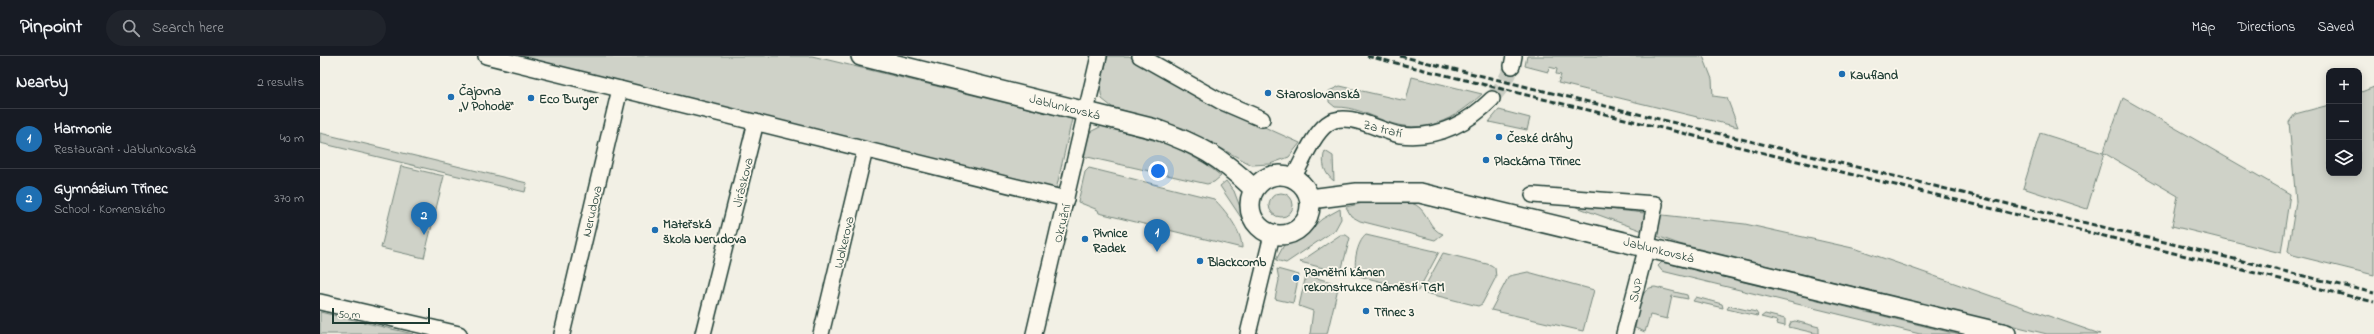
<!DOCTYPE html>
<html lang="en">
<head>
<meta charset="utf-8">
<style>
	body { margin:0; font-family:"Indie Flower",sans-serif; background:#20242c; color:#f1f3f6 }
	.controls { position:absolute; right:12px; top:12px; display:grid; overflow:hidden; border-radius:8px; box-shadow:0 2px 10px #0003 }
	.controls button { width:36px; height:36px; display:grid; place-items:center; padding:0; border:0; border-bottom:1px solid #363941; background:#171b24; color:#f1f3f6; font:20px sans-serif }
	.scale { position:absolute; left:12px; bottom:10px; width:98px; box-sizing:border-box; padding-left:4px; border:2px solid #1f3d34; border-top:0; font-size:11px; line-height:14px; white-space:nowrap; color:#1f3d34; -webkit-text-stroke:3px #fbf7ec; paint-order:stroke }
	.you { position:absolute; left:838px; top:115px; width:14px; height:14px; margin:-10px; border:3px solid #fff; border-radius:50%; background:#1a73e8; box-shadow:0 0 0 6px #1a73e833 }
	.badge { display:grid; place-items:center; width:26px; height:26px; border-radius:50%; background:#1f6fb2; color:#fff; font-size:13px; font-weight:700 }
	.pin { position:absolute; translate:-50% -33px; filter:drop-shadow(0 1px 2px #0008) }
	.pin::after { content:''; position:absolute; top:21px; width:14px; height:12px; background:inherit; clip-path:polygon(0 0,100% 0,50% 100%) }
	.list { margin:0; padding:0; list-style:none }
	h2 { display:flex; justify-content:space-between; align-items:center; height:52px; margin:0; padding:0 16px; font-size:17px }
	h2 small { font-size:13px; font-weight:400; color:#9ea1a6 }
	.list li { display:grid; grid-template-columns:26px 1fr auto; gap:12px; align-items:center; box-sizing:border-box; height:60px; padding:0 16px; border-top:1px solid #363941 }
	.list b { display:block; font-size:15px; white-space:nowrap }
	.list p { margin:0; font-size:13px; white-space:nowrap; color:#9ea1a6 }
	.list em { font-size:13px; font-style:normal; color:#9ea1a6 }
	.icon { flex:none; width:22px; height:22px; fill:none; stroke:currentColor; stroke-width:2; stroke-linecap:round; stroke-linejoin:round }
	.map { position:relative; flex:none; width:2054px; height:278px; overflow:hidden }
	header { display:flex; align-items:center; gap:24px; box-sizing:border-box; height:56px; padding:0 20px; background:#171b24; border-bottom:1px solid #363941 }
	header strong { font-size:19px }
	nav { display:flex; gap:22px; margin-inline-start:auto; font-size:14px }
	.search { width:280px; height:36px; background:#20242c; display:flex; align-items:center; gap:10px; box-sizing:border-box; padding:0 14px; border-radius:22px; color:#9ea1a6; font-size:15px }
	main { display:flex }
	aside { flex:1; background:#171b24 }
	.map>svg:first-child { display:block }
</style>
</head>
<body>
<header>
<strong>Pinpoint</strong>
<div class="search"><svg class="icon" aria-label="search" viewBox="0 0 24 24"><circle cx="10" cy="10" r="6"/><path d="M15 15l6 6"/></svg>Search here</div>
<nav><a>Map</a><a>Directions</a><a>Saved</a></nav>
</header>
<main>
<aside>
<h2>Nearby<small>2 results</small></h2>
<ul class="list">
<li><span class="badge">1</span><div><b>Harmonie</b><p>Restaurant · Jablunkovská</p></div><em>40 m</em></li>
<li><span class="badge">2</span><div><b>Gymnázium Třinec</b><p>School · Komenského</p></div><em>370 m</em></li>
</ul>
</aside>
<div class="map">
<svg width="2054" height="278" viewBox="0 0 2054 278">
	<rect width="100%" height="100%" fill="#f2f0e5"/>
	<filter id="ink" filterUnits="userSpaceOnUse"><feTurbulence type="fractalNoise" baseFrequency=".025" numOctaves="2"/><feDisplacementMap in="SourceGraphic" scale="8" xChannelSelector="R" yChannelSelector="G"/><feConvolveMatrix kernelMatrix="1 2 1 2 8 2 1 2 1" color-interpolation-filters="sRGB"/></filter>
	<g filter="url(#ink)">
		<g fill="#cfd2c8" stroke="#77887e">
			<polygon points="195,0 492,0 752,63 736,134"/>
			<polygon points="788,0 809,0 911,56 980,87 969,101 950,108 932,109 863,72 792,51 782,43 780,31"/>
			<polygon points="1207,0 1383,0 1392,23 1393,40 1407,42 1418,71 1238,27 1241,19 1236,18 1237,13 1229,11 1228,16 1205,10"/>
			<path d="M1092 21 1162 38C1134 64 1104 80 1065 65 1047 58 1034 51 1015 51L1009 46V35L1020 30 1086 45Z"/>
			<polygon points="2054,31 2054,219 1973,199 1968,195 1976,146 1969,66 1975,58 2009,49 2009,117 2039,117 2039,37"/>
			<polygon points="1803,42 1970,138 1961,197 1852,170 1858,140 1784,97 1767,153 1703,132 1720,77 1783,97"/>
			<polygon points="1179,54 1210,62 1207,74 1169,66"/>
			<polygon points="782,70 851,89 886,108 901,120 894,126 887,128 763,100 770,76"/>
			<polygon points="0,77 207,127 205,136 0,87"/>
			<path d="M1005 95 1013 100 1014 125C1004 118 1001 106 1005 95Z"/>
			<polygon points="81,110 124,120 104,202 61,192"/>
			<path d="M769 112 894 143C905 154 922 175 922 192L779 157 778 154 758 146 765 116Z"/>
			<polygon points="906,125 914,135 928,172 900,130"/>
			<circle cx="961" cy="149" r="12"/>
			<path d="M1047 146C1060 146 1084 142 1096 149 1108 156 1109 174 1123 178L1115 184 1040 165 1031 160 1026 151Z"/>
			<polygon points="1251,149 1425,168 1537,193 1780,278 1727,278 1359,188"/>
			<polygon points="1020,153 1021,163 1015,174 966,207 956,204 964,189 982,181 1002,163"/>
			<polygon points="1020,179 1026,179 1030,182 1022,212 1015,215 980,206"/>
			<path d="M1046 179 1119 196 1098 235 1039 220C1031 213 1037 185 1046 179Z"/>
			<polygon points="1123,197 1171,209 1175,212 1176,221 1162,248 1158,250 1102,236"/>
			<polygon points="1342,206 1637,278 1600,278 1342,215 1338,210"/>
			<polygon points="957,213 979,219 973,247 955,243 959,224"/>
			<polygon points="1208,216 1274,234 1263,275 1171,254 1189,220"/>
			<polygon points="986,219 1011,226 1018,232 1007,278 990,278 993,255 979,250"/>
			<path d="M1335 231 1367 239 1368 243 1352 240 1347 263 1330 259 1325 276 1315 272C1318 260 1318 231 1335 231Z"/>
			<polygon points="1376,241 1402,248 1403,252 1373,245"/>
			<polygon points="1409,250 1436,256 1438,259 1437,260 1407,253"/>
			<polygon points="0,256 93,278 0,278"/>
			<polygon points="1445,258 1465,263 1465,270 1456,268 1457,265 1441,261"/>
			<polygon points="1475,265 1499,271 1499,278 1469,271 1471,266"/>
		</g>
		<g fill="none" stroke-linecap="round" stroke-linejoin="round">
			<polyline stroke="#c8ccc2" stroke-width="15" stroke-dasharray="15 8" stroke-linecap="butt" points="1172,43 1183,29 1192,10"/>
			<defs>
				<g id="minor">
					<polyline points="166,0 746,143"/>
					<polyline points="820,0 900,45 942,63"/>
					<polyline points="1192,10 1194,0"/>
					<path d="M973 122C983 105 992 80 1007 68 1026 53 1061 76 1080 79 1117 83 1147 68 1172 43"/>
					<polyline points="1213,139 1335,148 1327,190 1304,278"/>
					<polyline points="0,246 139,278"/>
					<polyline points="242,278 300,33"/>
					<polyline points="383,278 436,66"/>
					<polyline points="501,278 545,94"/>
					<polyline points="714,278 779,0"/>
					<polyline points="928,278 952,179"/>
				</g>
				<g id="major">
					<path d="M541 0 835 73C880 89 899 100 934 133"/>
					<circle cx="960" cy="149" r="30"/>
					<polyline points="990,143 1037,137 1100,137 1686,278"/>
				</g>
			</defs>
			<use href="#minor" stroke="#1f3d34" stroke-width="18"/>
			<use href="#major" stroke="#1f3d34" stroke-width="22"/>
			<use href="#minor" stroke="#fbf7ec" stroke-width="15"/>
			<use href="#major" stroke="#fbf7ec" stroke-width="19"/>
			<g stroke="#1f3d34" stroke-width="3" stroke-dasharray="6 3" stroke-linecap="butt">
				<polyline points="1047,0 2054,246"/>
				<polyline points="1080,0 2054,237"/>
			</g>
		</g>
	</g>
	<g fill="#1f6fb2" stroke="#fbf7ec" stroke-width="1.5">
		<circle cx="1522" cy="18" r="4"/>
		<circle cx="948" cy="37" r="4"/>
		<circle cx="131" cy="41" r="4"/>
		<circle cx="211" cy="42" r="4"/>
		<circle cx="1179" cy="81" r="4"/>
		<circle cx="1166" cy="104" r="4"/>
		<circle cx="335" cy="174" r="4"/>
		<circle cx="765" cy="183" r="4"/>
		<circle cx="880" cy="205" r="4"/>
		<circle cx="976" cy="222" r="4"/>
		<circle cx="1046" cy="255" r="4"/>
	</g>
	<g text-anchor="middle" stroke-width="3.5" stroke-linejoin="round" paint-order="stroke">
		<g font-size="13" font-weight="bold" fill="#1f3d34" stroke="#fbf7ec" text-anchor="start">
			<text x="1530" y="23">Kaufland</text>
			<text x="139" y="39">Čajovna<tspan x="139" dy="15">„V Pohodě“</tspan></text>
			<text x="956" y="42">Staroslovanská</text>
			<text x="219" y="47">Eco Burger</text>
			<text x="1187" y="86">České dráhy</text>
			<text x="1174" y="109">Plackárna Třinec</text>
			<text x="343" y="172">Mateřská<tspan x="343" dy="15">škola Nerudova</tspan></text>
			<text x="773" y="181">Pivnice<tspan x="773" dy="15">Radek</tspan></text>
			<text x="888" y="210">Blackcomb</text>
			<text x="984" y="220">Pamětní kámen<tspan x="984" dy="15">rekonstrukce náměstí TGM</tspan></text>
			<text x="1054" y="260">Třinec 3</text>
		</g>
		<g font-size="13" fill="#1f3d34" stroke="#fbf7ec">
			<text transform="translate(745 50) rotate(14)" y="5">Jablunkovská</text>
			<text transform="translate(1063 72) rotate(14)" y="5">Za tratí</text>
			<text transform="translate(422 126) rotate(-76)" y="5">Jiráskova</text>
			<text transform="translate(271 155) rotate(-77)" y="5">Nerudova</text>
			<text transform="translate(741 167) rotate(-76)" y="5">Okružní</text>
			<text transform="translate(523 186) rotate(-77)" y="5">Wolkerova</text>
			<text transform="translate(1339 193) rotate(14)" y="5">Jablunkovská</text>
			<text transform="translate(1315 234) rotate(-75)" y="5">SNP</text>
		</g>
	</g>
</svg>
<div class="controls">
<button>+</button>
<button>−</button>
<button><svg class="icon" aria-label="layers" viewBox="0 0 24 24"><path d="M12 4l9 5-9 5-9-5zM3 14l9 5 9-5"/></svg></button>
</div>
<div class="scale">50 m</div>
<div class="you"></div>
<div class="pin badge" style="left:837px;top:196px">1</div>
<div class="pin badge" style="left:104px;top:179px">2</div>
</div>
</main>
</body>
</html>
